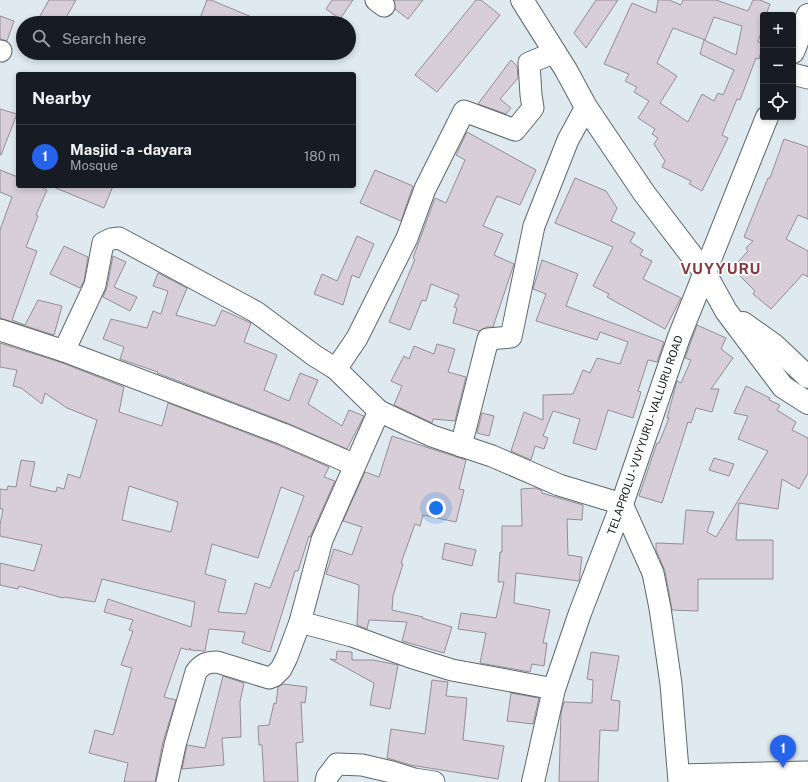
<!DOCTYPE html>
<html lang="en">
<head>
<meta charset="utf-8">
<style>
	body { margin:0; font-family:"Public Sans",sans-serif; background:#242831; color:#f1f3f6 }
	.controls { position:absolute; right:12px; top:12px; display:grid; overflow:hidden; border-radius:4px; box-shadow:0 2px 6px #0003 }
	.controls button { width:36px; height:36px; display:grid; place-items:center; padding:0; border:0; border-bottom:1px solid #363941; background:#171b24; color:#f1f3f6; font:20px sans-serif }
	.you { position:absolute; left:436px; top:508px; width:14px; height:14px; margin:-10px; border:3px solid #fff; border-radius:50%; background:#1a73e8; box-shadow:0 0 0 6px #1a73e833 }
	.badge { display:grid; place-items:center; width:26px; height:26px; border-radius:50%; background:#2563eb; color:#fff; font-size:13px; font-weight:700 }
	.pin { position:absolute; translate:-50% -33px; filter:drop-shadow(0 1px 2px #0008) }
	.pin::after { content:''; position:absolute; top:21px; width:14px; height:12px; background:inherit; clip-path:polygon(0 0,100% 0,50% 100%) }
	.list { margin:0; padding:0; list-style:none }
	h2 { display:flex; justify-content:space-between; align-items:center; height:52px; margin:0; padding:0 16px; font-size:17px }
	h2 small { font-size:13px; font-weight:400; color:#9ea1a6 }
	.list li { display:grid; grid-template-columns:26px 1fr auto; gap:12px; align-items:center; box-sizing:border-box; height:64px; padding:0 16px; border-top:1px solid #363941 }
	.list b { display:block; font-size:15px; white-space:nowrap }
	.list p { margin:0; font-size:13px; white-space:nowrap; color:#9ea1a6 }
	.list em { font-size:13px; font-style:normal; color:#9ea1a6 }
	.icon { flex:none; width:22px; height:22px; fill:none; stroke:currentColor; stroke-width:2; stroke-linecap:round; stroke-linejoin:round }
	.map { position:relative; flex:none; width:808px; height:782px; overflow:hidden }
	.search { position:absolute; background:#171b24; box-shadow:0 2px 6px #0003; left:16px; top:16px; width:340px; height:44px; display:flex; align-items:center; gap:10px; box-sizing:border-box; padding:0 14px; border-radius:22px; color:#9ea1a6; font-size:15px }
	.panel { position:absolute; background:#171b24; box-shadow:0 2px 6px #0003; left:16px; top:72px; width:340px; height:116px; border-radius:4px }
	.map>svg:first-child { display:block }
</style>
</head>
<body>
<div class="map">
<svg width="808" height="782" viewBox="0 0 808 782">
	<rect width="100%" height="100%" fill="#dfe9f0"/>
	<g fill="#d7ced7" stroke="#958d95" fill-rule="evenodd">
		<polygon points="49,0 76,0 63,23 36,23"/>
		<polygon points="207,0 211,0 266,23 198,23"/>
		<polygon points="332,0 353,0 340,19 326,9"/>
		<polygon points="394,0 423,0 408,19 395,9"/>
		<polygon points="476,0 481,0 500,15 437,92 415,75"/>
		<polygon points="596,0 618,0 586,48 574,33"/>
		<path d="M658 0H669L681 5 683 0H716L748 11 753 0H760L770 4 766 15H763V25L758 42 763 43 759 59 756 58 740 100 737 99 722 135 728 138 702 191 689 184 691 181 662 167 665 161 654 144 658 138 652 134 655 129 638 118 649 101 634 92 637 87 625 81 629 74 604 64 632 3 656 13ZM714 17 742 26 736 55 704 40 700 54 734 70 723 95 718 93 714 101 702 94 688 122 660 103 677 76 657 63 673 28 705 40Z"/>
		<polygon points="0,16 14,21 7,41 0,39"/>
		<polygon points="511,60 517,66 518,78 500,99 511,108 506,114 478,104"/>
		<polygon points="0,109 17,114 1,155 0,155"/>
		<polygon points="467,132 536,170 520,205 497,196 483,226 503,234 494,255 514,264 493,327 487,327 479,331 453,323 457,308 454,307 459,295 431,284 426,301 422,300 410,330 389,322 415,259 413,258 435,198 446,203 465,160 456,155"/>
		<polygon points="784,139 808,147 808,219 798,215 786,239 808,251 808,277 803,274 771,309 753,294 755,291 738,274 743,269 737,263 748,251 746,248 753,241 744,237 768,178 770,178"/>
		<polygon points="0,170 18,177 18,186 39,186 47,190 36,215 38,216 26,247 37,251 12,320 25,325 38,300 62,306 54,335 0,318 0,230 12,197 0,192"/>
		<polygon points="375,170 413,186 401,221 360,203"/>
		<polygon points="575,178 606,191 617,208 611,221 635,233 630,242 643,250 640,255 652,261 643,279 681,298 665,329 607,297 609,294 593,286 613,247 555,223"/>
		<polygon points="51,186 113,186 104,208"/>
		<polygon points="357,236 374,244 359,278 352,275 343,305 314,294 322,274 337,281"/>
		<polygon points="64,246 88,257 84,281 80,288 50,274"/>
		<polygon points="113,256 126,262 114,287 137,297 130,311 103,297 107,287"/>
		<polygon points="542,260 578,274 566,306 664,342 657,362 648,360 638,391 641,392 633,418 608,410 596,450 573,443 580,419 553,411 543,436 548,438 544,449 535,446 531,460 511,451 524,412 543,420 543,395 573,394 583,370 590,373 597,358 620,364 628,342 600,332 597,340 536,321 546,294 533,289"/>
		<polygon points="158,273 187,288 176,315 215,326 222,310 251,323 244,342 277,355 264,390 289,401 300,373 318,380 308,404 342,426 349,410 364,416 347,449 287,423 157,373 158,372 120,359 124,347 103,339 111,319 147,328 153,311 161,314 168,291 153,286"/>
		<polygon points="697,325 726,338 721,349 733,358 711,389 719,389 712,412 696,408 691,423 688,422 662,503 639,496 657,443 659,443 669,418 667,418 677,381 681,383 691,360 685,358"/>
		<path d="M0 343 60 362 124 387 119 412 162 426 168 403 278 445 329 467 324 477 335 481 310 537 309 536 298 571H295L270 652 242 643 245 632 209 629 205 651 190 650V648L189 650 181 648 164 697 176 700 163 742 155 782H124L128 763 89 753 95 730 113 735 132 668 121 665 133 631 129 630 133 620 104 612 108 599 191 627 195 602 102 579 95 602 64 597 63 598 19 586 18 589 0 585V563L34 571 42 545 0 536V525L3 509H0V489L7 490 8 486 16 487 21 460 35 462 30 486 56 492 57 487 64 489 68 474 80 478 97 420 67 408 45 393 42 404 21 388 13 386 17 370 0 367ZM129 486 178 502 171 532 122 520ZM281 487 304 496 270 588 255 583 246 614 218 612 226 580 205 574 212 544 258 558Z"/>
		<polygon points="437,344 455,349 448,372 466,377 455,421 433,419 432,423 394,405 402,386 391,381 404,356 409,359 414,346 434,354"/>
		<polygon points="746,386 770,398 769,400 780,405 777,410 796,422 792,430 808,438 808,473 799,489 782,479 778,509 739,503 736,540 773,540 773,579 698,579 698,611 672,610 665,571 656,550 656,543 683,544 686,510 714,512 707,532 716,537 768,451 738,439 748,416 734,413"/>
		<polygon points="482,413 494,416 489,436 477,433"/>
		<polygon points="392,436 466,460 459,489 464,490 456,522 423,515 420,526 415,524 401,563 403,564 393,596 392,610 423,617 422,618 452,627 444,653 402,641 407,622 369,620 367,629 357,625 359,585 326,574 334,549 352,555 362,527 343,521 365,472 379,477"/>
		<polygon points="714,458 734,464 729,476 709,470"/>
		<polygon points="536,488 542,491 542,493 583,505 582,520 567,519 568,555 582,557 579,581 516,573 514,603 550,610 543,643 547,643 544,666 532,664 530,672 480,663 486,633 458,629 461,613 496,618 504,582 498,582 500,552 502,552 502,526 522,526 521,489"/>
		<polygon points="445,543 476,550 472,566 442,559"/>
		<polygon points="337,651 352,652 352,660 373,660 398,665 390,709 370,705 374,683 330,659 336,660"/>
		<polygon points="591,652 619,656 611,700 620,701 618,731 600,730 598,782 559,782 561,713 564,702 592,703 593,680 587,679"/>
		<polygon points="223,676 244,683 240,702 241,737 222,738 224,765 182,769 187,745 205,748"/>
		<polygon points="432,680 448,682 446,696 467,698 463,740 504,746 498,779 410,765 387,758 391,729 425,734"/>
		<polygon points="283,684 307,687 305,703 301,702 303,742 296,743 298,782 264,782 262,745 259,745 258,726 269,725 274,703 276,704 278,687"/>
		<polygon points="511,693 539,698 533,724 507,721"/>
	</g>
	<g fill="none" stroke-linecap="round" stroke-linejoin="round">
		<defs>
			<g id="minor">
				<polyline points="376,0 384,6"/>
				<polyline points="0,51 1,51"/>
				<polyline points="793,74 808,78"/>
				<polyline points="0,330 64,351 283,434 355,465"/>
				<polyline points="64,351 95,285 103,243 111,239 119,238 256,312 315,356 336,369 379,411"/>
				<polyline points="336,369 357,338 407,238 425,189 464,111 515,130 533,108 531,95 529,63 555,52"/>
				<polyline points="461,446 488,339 511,337 534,226 568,140 586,107"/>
				<polyline points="300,622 352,636 410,657 452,670 554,689"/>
				<polyline points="679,775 808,772"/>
				<path d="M167 782 175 745 196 672C202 664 207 662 217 662L269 678 274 676 281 669 287 657 300 622 322 540 379 411 432 436 492 456 559 485 622 504 653 573 660 608 671 684 679 782"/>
				<polyline points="326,782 327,777 337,764 362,765 392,772 414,779 434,782"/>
			</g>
			<g id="major">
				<polyline points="522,0 566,70 586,107 644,193 705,273 726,311 783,387 808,403"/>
				<polyline points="793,52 808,15"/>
				<polyline points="743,323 774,345 808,377"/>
				<polyline points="533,782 554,689 580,613 622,504 679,337 767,117"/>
			</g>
		</defs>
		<use href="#minor" stroke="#5f686e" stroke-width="23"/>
		<use href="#major" stroke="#5f686e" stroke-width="24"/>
		<use href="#minor" stroke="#fff" stroke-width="21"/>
		<use href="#major" stroke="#fff" stroke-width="22"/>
	</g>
	<g text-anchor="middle" stroke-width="3.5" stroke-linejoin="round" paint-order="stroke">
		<g font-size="11" fill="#131719" stroke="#fff">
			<text transform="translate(645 435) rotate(-71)" y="4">TELAPROLU - VUYYURU - VALLURU ROAD</text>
		</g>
		<g font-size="15" font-weight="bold" letter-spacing="1" fill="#833b3f" stroke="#fff">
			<text x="721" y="274">VUYYURU</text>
		</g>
	</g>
</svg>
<div class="controls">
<button>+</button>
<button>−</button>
<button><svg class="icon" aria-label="locate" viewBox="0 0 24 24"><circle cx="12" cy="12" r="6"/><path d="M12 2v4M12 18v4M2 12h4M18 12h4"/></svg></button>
</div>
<div class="you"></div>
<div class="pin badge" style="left:783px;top:768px">1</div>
<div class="search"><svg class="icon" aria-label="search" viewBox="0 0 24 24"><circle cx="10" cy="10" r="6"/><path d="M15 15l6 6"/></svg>Search here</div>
<section class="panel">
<h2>Nearby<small></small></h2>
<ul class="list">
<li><span class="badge">1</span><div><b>Masjid -a -dayara</b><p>Mosque</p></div><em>180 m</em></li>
</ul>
</section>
</div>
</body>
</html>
